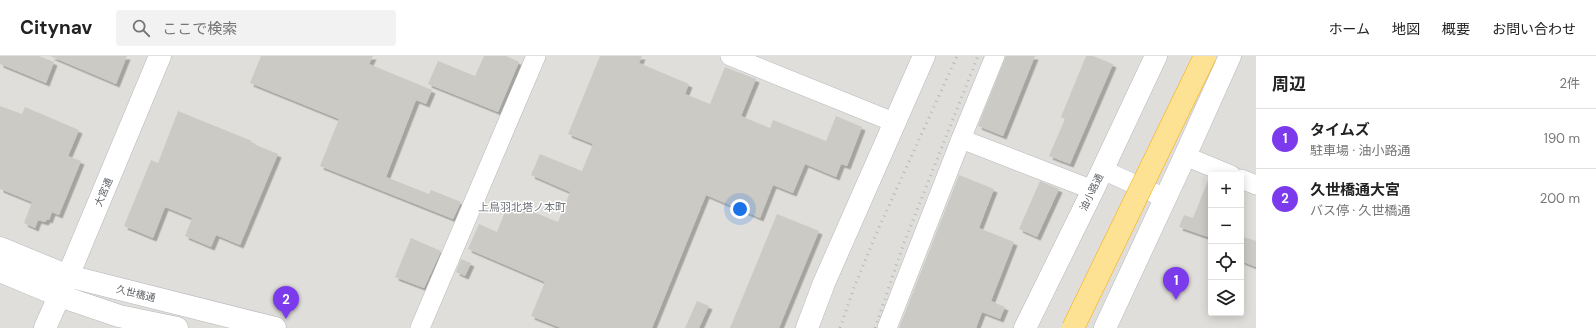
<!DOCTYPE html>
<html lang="ja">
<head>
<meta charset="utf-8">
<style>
	body { margin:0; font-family:"DM Sans","Noto Sans JP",sans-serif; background:#f2f2f2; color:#222 }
	.controls { position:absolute; right:12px; bottom:12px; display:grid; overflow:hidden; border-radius:4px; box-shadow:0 2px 10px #0003 }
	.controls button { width:36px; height:36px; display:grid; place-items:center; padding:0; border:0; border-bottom:1px solid #e0e0e0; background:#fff; color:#222; font:20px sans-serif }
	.you { position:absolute; left:740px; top:153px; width:14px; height:14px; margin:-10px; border:3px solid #fff; border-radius:50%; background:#1a73e8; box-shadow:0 0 0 6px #1a73e833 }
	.badge { display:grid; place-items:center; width:26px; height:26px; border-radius:50%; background:#7c3aed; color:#fff; font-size:13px; font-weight:700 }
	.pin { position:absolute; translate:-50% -33px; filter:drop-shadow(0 1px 2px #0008) }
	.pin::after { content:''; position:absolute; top:21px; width:14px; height:12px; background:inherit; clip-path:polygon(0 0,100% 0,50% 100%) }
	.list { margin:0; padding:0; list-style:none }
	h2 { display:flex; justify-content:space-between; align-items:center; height:52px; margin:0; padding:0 16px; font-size:17px }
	h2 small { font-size:13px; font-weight:400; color:#767676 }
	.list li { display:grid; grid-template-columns:26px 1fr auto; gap:12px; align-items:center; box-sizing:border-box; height:60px; padding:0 16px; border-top:1px solid #e0e0e0 }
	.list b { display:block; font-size:15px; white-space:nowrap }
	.list p { margin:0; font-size:13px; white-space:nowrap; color:#767676 }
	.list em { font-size:13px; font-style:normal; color:#767676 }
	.icon { flex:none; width:22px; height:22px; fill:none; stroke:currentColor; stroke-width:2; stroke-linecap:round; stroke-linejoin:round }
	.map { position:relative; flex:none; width:1256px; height:272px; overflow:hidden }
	header { display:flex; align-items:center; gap:24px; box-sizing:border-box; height:56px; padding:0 20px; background:#fff; border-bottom:1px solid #e0e0e0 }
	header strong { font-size:19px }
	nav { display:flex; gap:22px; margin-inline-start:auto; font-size:14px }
	.search { width:280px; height:36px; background:#f2f2f2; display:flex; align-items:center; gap:10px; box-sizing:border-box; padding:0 14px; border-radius:4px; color:#767676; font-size:15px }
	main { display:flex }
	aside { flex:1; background:#fff }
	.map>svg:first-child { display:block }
</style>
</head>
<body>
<header>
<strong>Citynav</strong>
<div class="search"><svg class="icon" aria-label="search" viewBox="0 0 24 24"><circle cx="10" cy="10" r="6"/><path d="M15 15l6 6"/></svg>ここで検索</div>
<nav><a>ホーム</a><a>地図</a><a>概要</a><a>お問い合わせ</a></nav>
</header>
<main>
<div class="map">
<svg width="1256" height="272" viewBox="0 0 1256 272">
	<defs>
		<filter id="shadow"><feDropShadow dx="3.5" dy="3.5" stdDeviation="0" flood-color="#0004"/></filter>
	</defs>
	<rect width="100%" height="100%" fill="#f1efe8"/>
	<path fill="#e0deda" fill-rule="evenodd" d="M0 0H1256V272H0ZM1211 119H1241V257H1211Z"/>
	<g fill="#cccac5" filter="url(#shadow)">
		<polygon points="0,0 39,0 54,6 46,27 0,8"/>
		<polygon points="50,0 127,0 116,28"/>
		<polygon points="261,0 373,0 369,8 432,34 426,48 416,44 386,121 429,138 431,134 461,146 453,163 320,110 339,63 250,27"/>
		<polygon points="484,0 506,0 519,6 498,56 428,28 438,5 475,20"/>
		<polygon points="600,0 642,0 639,7 689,28 685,38 710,48 725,11 756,23 741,60 770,72 773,64 826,85 836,60 862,71 847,110 841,108 836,121 805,108 793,137 773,129 760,162 706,139 652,272 561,272 531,260 545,226 468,193 479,168 497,176 509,146 558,166 570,136 531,119 540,98 582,115 593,88 568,78"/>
		<polygon points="1006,0 1035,0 1003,80 978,70"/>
		<polygon points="1086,0 1093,0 1113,8 1070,108 1049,100 1065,63 1061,61"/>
		<polygon points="0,50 22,58 25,51 79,74 68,100 81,105 59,159 52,156 49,164 47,163 45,166 38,164 35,172 24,167 32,146 0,133"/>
		<polygon points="178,55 252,85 251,87 278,98 240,189 216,179 211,191 185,180 192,162 165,151 153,182 124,170 151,104 158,107"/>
		<polygon points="959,119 994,133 979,172 1014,186 991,245 1005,251 1000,263 982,256 976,272 899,272"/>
		<polygon points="1209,122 1211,123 1211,182 1179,171 1184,159 1193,162"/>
		<polygon points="1040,125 1059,133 1037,181 1019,173"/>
		<polygon points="777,158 819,175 779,272 730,272"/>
		<polygon points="1241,180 1256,185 1256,211 1241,205"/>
		<polygon points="411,182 441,195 424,232 395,221"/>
		<polygon points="461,203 471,207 465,220 456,216"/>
		<polygon points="697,245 709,250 699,272 685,272"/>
	</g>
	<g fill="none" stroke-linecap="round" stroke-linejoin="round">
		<defs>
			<g id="minor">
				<polyline points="730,0 896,67"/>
				<polyline points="961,83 1093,134"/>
				<polyline points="1185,100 1231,119"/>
				<polyline points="1103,114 1165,142"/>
				<polyline points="1241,123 1256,129"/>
				<polyline points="420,272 536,0"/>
				<polyline points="887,272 961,83 995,0"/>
			</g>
			<g id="tertiary">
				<polyline points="0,192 68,220 275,272"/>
				<polyline points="0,215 60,240 119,260 177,272"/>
				<polyline points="45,272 68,220 160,0"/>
				<polyline points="807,272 824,227 924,0"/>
				<polyline points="1025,272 1093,134 1156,0"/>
				<polyline points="1105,272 1185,100 1230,0"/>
			</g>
		</defs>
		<use href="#minor" stroke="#b5b8bc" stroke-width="20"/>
		<use href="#tertiary" stroke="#b5b8bc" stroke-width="23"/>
		<use href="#minor" stroke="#fff" stroke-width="19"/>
		<use href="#tertiary" stroke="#fff" stroke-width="22"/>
		<g stroke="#b6b7b8" stroke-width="3" stroke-dasharray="1 5" stroke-linecap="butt">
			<polyline points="840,272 855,229 877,176 957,0"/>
			<polyline points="875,272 904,187 978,0"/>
		</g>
		<defs>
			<polyline id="motorway-bridge" points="1073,272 1205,0"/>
		</defs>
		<use href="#motorway-bridge" stroke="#f9ab00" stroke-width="23" stroke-linecap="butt"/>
		<use href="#motorway-bridge" stroke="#fde293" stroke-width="22"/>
	</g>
	<g text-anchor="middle" stroke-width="3" stroke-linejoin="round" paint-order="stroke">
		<g font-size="10" fill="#5f6368" stroke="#fff">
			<text transform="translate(103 136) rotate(-67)" y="4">大宮通</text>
			<text transform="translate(1091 136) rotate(-64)" y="4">油小路通</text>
			<text transform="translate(136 237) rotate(14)" y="4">久世橋通</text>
		</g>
		<g font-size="11" fill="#70757a" stroke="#fff">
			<text x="522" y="155">上鳥羽北塔ノ本町</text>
		</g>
	</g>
</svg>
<div class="controls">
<button>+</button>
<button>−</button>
<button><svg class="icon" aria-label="locate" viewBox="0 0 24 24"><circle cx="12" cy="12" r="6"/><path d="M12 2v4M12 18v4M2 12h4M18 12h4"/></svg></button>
<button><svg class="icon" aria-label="layers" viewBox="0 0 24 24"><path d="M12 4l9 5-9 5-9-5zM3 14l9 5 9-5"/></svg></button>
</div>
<div class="you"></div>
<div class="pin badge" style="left:1176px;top:244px">1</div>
<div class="pin badge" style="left:286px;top:263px">2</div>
</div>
<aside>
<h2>周辺<small>2件</small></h2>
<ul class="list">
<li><span class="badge">1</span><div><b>タイムズ</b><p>駐車場 · 油小路通</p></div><em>190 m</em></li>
<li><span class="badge">2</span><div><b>久世橋通大宮</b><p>バス停 · 久世橋通</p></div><em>200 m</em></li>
</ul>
</aside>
</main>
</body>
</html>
